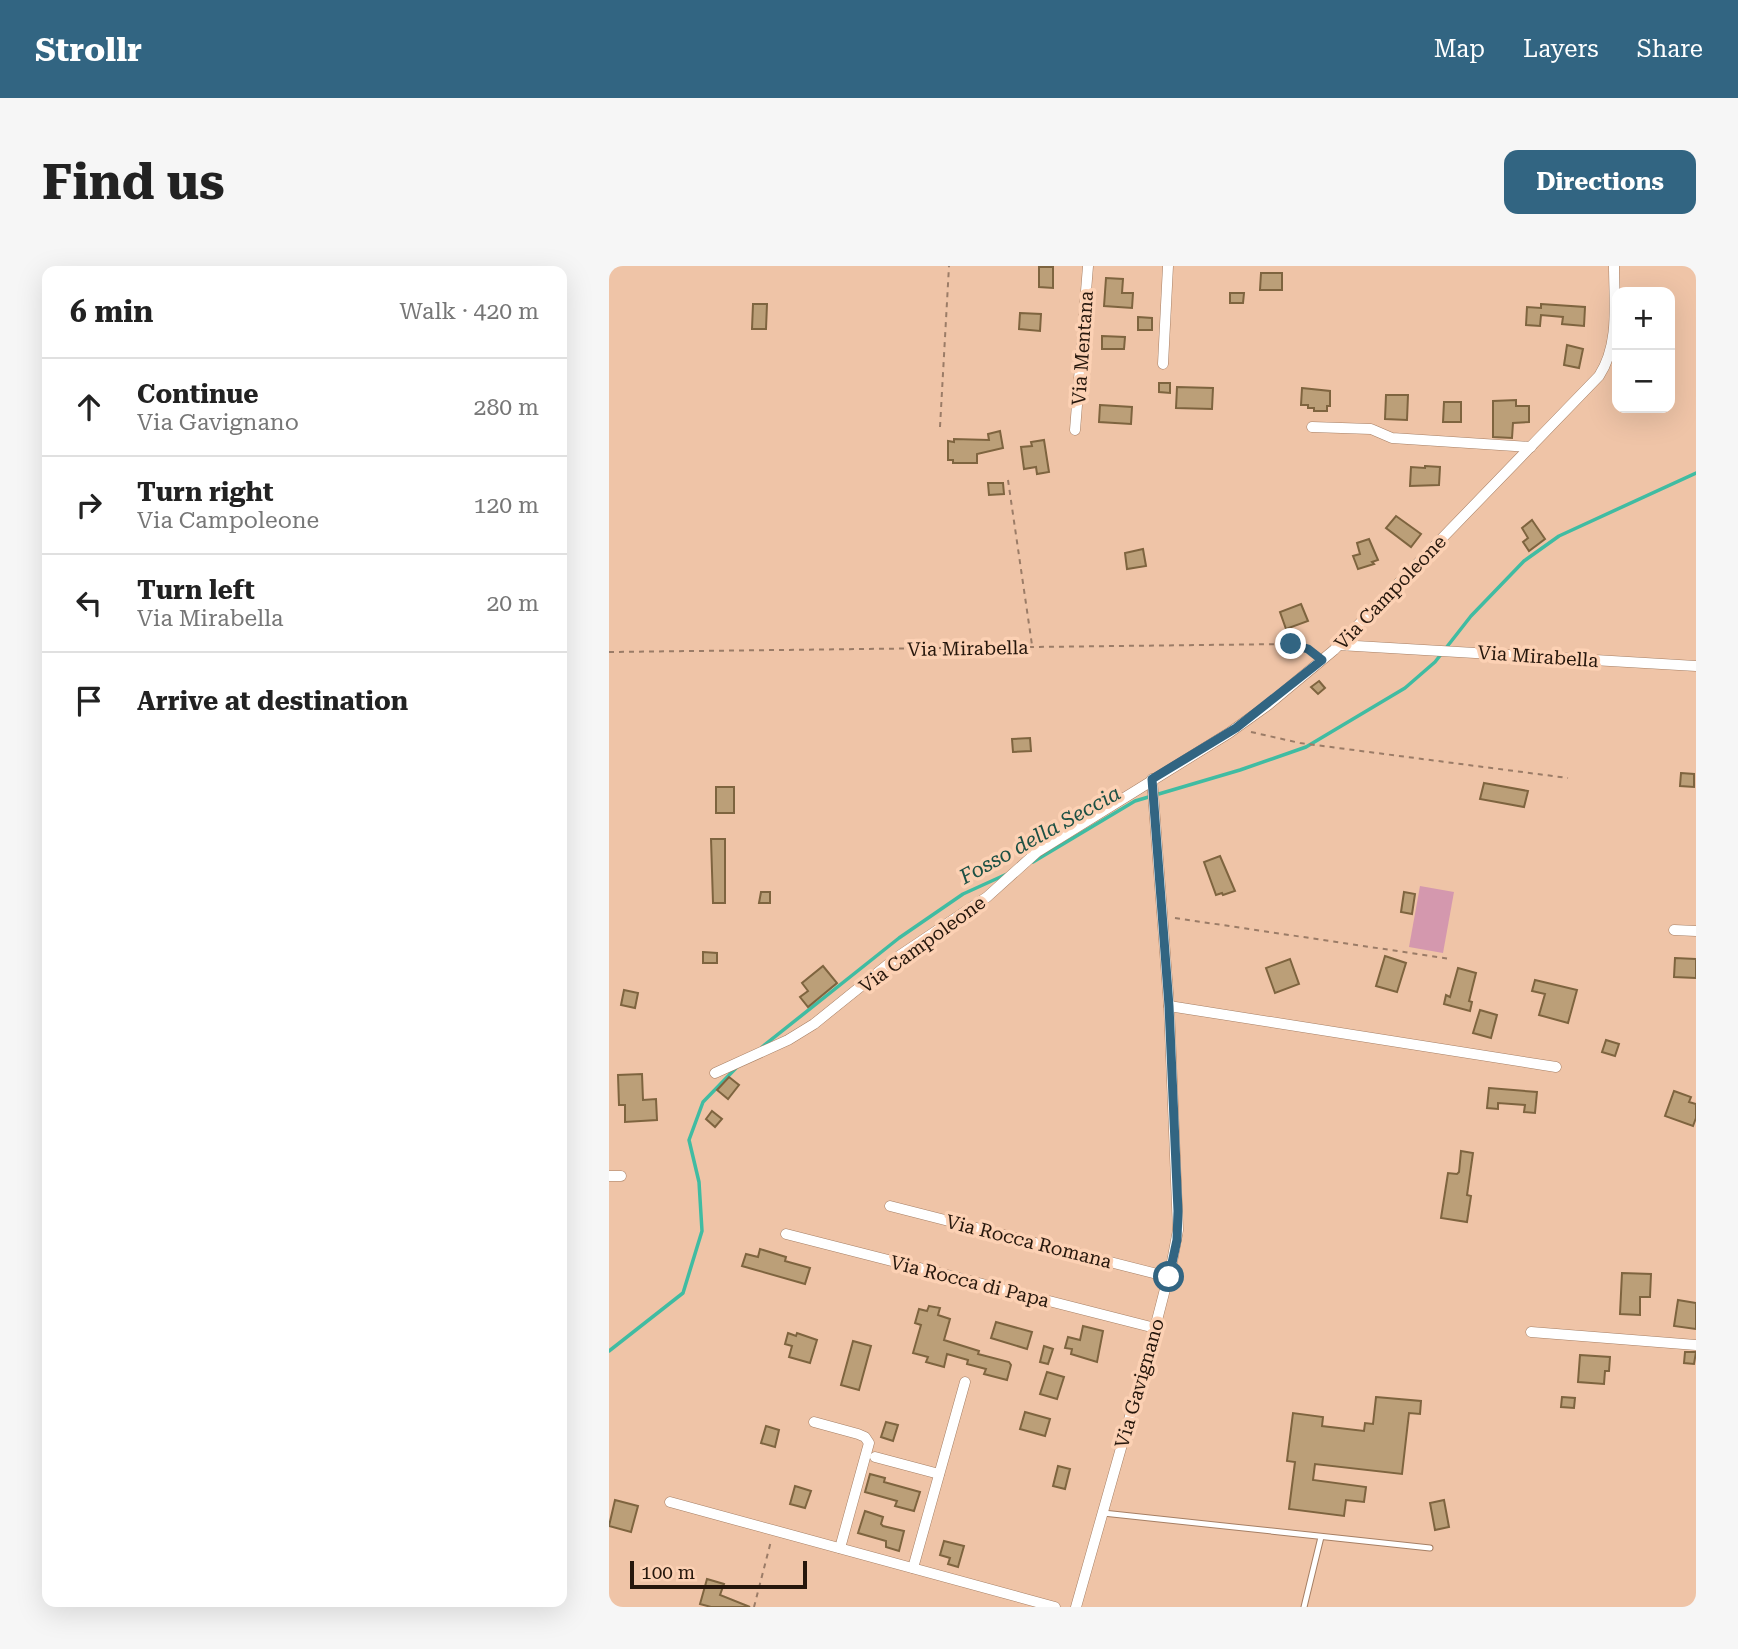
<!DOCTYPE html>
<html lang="en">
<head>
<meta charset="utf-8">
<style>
	body { margin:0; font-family:"Roboto Serif",serif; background:#f6f6f6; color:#222 }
	.controls { position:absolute; right:21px; top:21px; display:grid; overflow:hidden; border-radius:14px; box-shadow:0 7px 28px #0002 }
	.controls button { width:63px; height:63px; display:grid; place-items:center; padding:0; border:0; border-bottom:2px solid #e0e0e0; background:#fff; color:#222; font:35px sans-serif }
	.scale { position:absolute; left:21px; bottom:18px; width:177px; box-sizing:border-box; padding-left:7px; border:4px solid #26170c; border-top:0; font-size:19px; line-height:24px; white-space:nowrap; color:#26170c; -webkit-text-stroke:5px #fcd1b4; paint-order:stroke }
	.stop { position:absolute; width:21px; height:21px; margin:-16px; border:5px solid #326582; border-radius:50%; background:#fff }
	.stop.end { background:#326582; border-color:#fff; box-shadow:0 2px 7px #0008 }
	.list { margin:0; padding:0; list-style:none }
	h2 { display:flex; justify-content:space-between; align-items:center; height:91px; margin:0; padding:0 28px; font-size:30px }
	h2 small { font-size:23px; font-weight:400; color:#767676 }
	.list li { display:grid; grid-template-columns:46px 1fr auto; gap:21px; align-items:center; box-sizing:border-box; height:98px; padding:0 28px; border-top:2px solid #e0e0e0 }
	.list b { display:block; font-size:26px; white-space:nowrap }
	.list p { margin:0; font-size:23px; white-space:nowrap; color:#767676 }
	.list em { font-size:23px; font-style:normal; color:#767676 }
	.icon { flex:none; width:38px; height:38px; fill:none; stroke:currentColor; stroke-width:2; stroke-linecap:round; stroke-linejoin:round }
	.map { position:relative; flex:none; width:1087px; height:1341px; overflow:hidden; border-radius:14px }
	header { display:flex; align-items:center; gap:42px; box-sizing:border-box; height:98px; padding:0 35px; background:#326582; color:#fff }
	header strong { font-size:33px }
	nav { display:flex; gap:38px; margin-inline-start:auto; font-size:24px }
	.intro { display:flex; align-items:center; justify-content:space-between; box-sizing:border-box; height:168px; padding:0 42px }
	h1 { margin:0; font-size:49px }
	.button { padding:18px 32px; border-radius:14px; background:#326582; color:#fff; font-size:24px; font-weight:700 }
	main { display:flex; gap:42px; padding:0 42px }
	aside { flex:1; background:#fff; border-radius:14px; box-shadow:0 7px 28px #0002 }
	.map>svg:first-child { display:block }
</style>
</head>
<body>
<header>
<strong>Strollr</strong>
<nav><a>Map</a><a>Layers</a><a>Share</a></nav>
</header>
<div class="intro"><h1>Find us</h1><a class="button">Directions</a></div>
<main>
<aside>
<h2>6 min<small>Walk · 420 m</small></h2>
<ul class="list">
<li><svg class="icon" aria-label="ahead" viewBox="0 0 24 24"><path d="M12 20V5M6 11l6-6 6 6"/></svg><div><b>Continue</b><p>Via Gavignano</p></div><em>280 m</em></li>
<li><svg class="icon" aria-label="right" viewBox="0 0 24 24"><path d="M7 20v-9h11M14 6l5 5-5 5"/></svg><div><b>Turn right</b><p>Via Campoleone</p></div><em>120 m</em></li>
<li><svg class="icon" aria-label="left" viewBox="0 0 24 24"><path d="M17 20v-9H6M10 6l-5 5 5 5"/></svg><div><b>Turn left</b><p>Via Mirabella</p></div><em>20 m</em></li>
<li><svg class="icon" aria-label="arrive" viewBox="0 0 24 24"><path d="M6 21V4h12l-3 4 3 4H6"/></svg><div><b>Arrive at destination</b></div></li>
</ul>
</aside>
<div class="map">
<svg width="1087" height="1341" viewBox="0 0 1087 1341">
	<rect width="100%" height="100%" fill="#efc4a7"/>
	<polygon fill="#d498ae" points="811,620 845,626 834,687 800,681"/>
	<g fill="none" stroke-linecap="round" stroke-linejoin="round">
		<g stroke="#40bca2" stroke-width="3.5">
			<polyline points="424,596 526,535 631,504 697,481 796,422 826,396 862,350 915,295 950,270 1087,207"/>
			<polyline points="153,781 290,672 354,628 398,608"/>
			<polyline points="0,1085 74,1027 93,965 90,916 80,874 94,836 128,801"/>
		</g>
	</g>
	<g fill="#bb9f78" stroke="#7e643f" stroke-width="2">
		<polygon points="430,1 444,1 444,22 430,21"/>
		<polygon points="652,7 673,7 673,24 651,24"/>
		<polygon points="497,12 514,13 513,27 524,27 523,42 495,40"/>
		<polygon points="621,27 635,27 634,37 621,37"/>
		<polygon points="144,38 158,38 157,63 143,63"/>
		<polygon points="932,38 976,41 975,60 953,58 954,51 932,49 931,60 917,59 918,41 932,42"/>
		<polygon points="411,47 432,48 431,65 410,63"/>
		<polygon points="529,51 543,52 543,64 529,64"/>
		<polygon points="493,70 516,71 515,83 493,83"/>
		<polygon points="958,79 974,83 970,102 955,99"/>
		<polygon points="550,117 561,117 561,127 550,126"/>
		<polygon points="568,121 604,122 603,143 567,142"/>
		<polygon points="693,122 721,125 721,140 718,140 718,145 705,145 705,142 699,142 699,139 692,139"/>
		<polygon points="777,129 799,129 798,154 776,153"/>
		<polygon points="907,134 907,140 920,140 920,156 904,157 903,172 884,171 884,135"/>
		<polygon points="835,136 852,136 852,156 834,156"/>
		<polygon points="491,139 523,141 522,158 490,156"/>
		<polygon points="391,165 394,182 368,188 368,197 344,197 344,194 339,194 339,175 345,176 345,173 380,174 379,168"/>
		<polygon points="435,174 440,206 428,208 427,201 415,203 412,181 423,180 422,176"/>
		<polygon points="816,200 831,201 830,219 801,220 802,201 816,202"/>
		<polygon points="379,217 394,217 395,228 380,229"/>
		<polygon points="787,250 812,268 802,281 777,262"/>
		<polygon points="923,254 936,273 920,285 914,276 919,272 913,262"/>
		<polygon points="760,273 769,294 763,296 765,298 749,303 744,290 751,288 748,277"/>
		<polygon points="534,283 537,300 518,303 516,287"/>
		<polygon points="692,338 699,355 677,363 671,346"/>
		<polygon points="710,415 716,422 709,428 702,421"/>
		<polygon points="421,472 422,485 404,486 403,473"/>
		<polygon points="1072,507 1085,508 1085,521 1071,520"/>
		<polygon points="875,517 919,525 915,541 871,533"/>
		<rect x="107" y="521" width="18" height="26"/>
		<polygon points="102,573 116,573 116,637 104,637"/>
		<polygon points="611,590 626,625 614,629 613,627 607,629 595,596"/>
		<polygon points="152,626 161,626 161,637 150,637"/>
		<polygon points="795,626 806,628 803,648 792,646"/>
		<polygon points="94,686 108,687 108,697 94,697"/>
		<polygon points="776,690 797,697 788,726 767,720"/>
		<polygon points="1066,692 1087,693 1087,712 1065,711"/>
		<polygon points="681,693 690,718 666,727 657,702"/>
		<polygon points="214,700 228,717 199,741 191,731 199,725 193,717"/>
		<polygon points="849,702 867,707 860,735 863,736 861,745 835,738 837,729 841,731"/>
		<polygon points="926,714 968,724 959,757 930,749 936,728 923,725"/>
		<polygon points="15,724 29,727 26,742 12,739"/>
		<polygon points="871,744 888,749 882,772 864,767"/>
		<polygon points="997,774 1010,778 1006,790 993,786"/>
		<polygon points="33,808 34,834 47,833 48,854 16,856 16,839 10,839 9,809"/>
		<polygon points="120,811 130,819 119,833 108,824"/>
		<polygon points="880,822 928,826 926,847 915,846 916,839 889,837 889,843 878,842"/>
		<polygon points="1065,825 1082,831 1080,836 1087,838 1087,852 1084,860 1056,850"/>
		<polygon points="103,845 113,853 106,861 97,853"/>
		<polygon points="852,885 864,887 858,929 862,930 858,956 832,952 839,907 848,908 850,906"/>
		<polygon points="151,983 177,991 176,995 201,1002 196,1018 133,1000 137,988 149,991"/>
		<polygon points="1013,1007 1042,1008 1041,1031 1031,1031 1031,1049 1011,1048"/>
		<polygon points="1069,1034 1087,1037 1087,1063 1065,1060"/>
		<polygon points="320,1040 331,1042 329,1049 341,1053 335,1074 370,1085 369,1088 400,1096 402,1099 398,1114 375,1108 377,1103 358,1098 359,1094 338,1088 335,1101 317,1096 319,1091 304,1087 312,1059 306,1057 310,1043 318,1045"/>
		<polygon points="387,1056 423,1066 418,1083 382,1072"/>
		<polygon points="474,1060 494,1065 488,1096 462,1088 463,1083 456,1082 459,1071 471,1074"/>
		<polygon points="179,1067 187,1070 188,1067 208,1074 201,1097 180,1091 183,1080 176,1078"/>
		<polygon points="244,1075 262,1080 250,1124 232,1119"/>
		<polygon points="435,1080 444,1083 439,1098 431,1096"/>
		<polygon points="1076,1086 1087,1086 1085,1098 1075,1097"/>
		<polygon points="971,1089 1001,1091 1000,1105 996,1105 995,1118 969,1116"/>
		<polygon points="438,1106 455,1111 448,1133 431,1128"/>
		<polygon points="767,1131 812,1135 811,1148 800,1147 793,1208 706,1198 704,1214 757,1221 755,1236 737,1234 735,1250 680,1243 686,1196 678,1195 684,1147 714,1151 713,1160 755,1165 756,1157 764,1158"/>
		<polygon points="953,1131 966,1132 965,1142 952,1141"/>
		<polygon points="416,1146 441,1153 436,1170 411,1163"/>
		<polygon points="277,1156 289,1159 284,1175 272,1171"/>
		<polygon points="157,1160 170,1164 166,1181 152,1177"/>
		<polygon points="449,1200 461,1203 456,1223 444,1220"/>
		<polygon points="261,1208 276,1212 275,1216 311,1226 305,1245 286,1240 288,1235 256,1226"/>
		<polygon points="186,1220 202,1225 196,1242 181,1238"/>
		<polygon points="6,1234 29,1240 22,1266 0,1260"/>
		<polygon points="835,1234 840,1261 826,1264 821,1237"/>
		<polygon points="256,1245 274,1251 272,1258 274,1260 295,1265 290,1285 277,1281 277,1275 249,1267"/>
		<polygon points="335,1275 355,1280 349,1301 339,1298 341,1292 331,1289"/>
		<polygon points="98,1313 115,1318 111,1329 141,1341 102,1341 91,1338"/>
	</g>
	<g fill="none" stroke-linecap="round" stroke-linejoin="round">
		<defs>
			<g id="service">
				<polyline points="494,1247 821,1282"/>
				<polyline points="695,1341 712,1271"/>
			</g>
			<g id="minor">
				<polyline points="554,98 559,0"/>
				<polyline points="703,161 762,163 783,172 922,181"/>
				<polyline points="466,164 479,0"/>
				<polyline points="730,379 1087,400"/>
				<polyline points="1065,664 1087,665"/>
				<polyline points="560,740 947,801"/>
				<path d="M106 807 179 774 205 758 287 692 378 631 428 586 620 467 659 439 725 384 990 110C1011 78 1005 36 1005 0"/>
				<polyline points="0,910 12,910"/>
				<polyline points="281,940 560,1011"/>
				<polyline points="177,968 546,1062"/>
				<polyline points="922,1066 1087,1079"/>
				<polyline points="205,1156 249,1168 256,1171 260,1177 231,1282"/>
				<polyline points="266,1191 330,1208"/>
				<polyline points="61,1236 446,1341"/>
				<polyline points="304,1302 356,1116"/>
				<polyline points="467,1341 546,1062 563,996 569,964 560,740 543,513"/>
			</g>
		</defs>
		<use href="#service" stroke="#a67f64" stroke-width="7"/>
		<use href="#minor" stroke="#a67f64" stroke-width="11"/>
		<g stroke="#9b7c67" stroke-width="2" stroke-dasharray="5 5" stroke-linecap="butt">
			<polyline points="331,161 340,0"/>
			<polyline points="399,214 423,379"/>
			<polyline points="0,386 678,378 694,381 705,386"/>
			<polyline points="642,466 691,477 959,512"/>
			<polyline points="566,652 842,693"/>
			<polyline points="145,1341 162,1275"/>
		</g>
		<use href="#service" stroke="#fff" stroke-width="5"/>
		<use href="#minor" stroke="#fff" stroke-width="10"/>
	</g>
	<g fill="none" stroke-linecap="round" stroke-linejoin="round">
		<polyline stroke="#326582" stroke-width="9" points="560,1011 568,974 569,945 560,740 543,513 627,462 713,394 699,383 682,378"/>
	</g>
	<g text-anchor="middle" stroke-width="7" stroke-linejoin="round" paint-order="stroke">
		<g font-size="19" fill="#26170c" stroke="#fcd1b4">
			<text transform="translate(473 82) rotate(-86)" y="7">Via Mentana</text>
			<text transform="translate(781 326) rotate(-46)" y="7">Via Campoleone</text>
			<text transform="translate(359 382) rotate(-1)" y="7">Via Mirabella</text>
			<text transform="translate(929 390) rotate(4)" y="7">Via Mirabella</text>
			<text transform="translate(313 678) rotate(-36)" y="7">Via Campoleone</text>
			<text transform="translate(420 975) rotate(14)" y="7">Via Rocca Romana</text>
			<text transform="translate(361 1015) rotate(14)" y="7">Via Rocca di Papa</text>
			<text transform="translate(530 1117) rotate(-74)" y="7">Via Gavignano</text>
		</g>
		<g font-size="21" font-style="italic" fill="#1c5044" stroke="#fcd1b4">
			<text transform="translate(431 569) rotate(-29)" y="7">Fosso della Seccia</text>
		</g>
	</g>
</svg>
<div class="controls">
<button>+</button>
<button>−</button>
</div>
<div class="scale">100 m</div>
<div class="stop" style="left:560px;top:1011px"></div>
<div class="stop end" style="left:682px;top:378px"></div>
</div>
</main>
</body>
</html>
